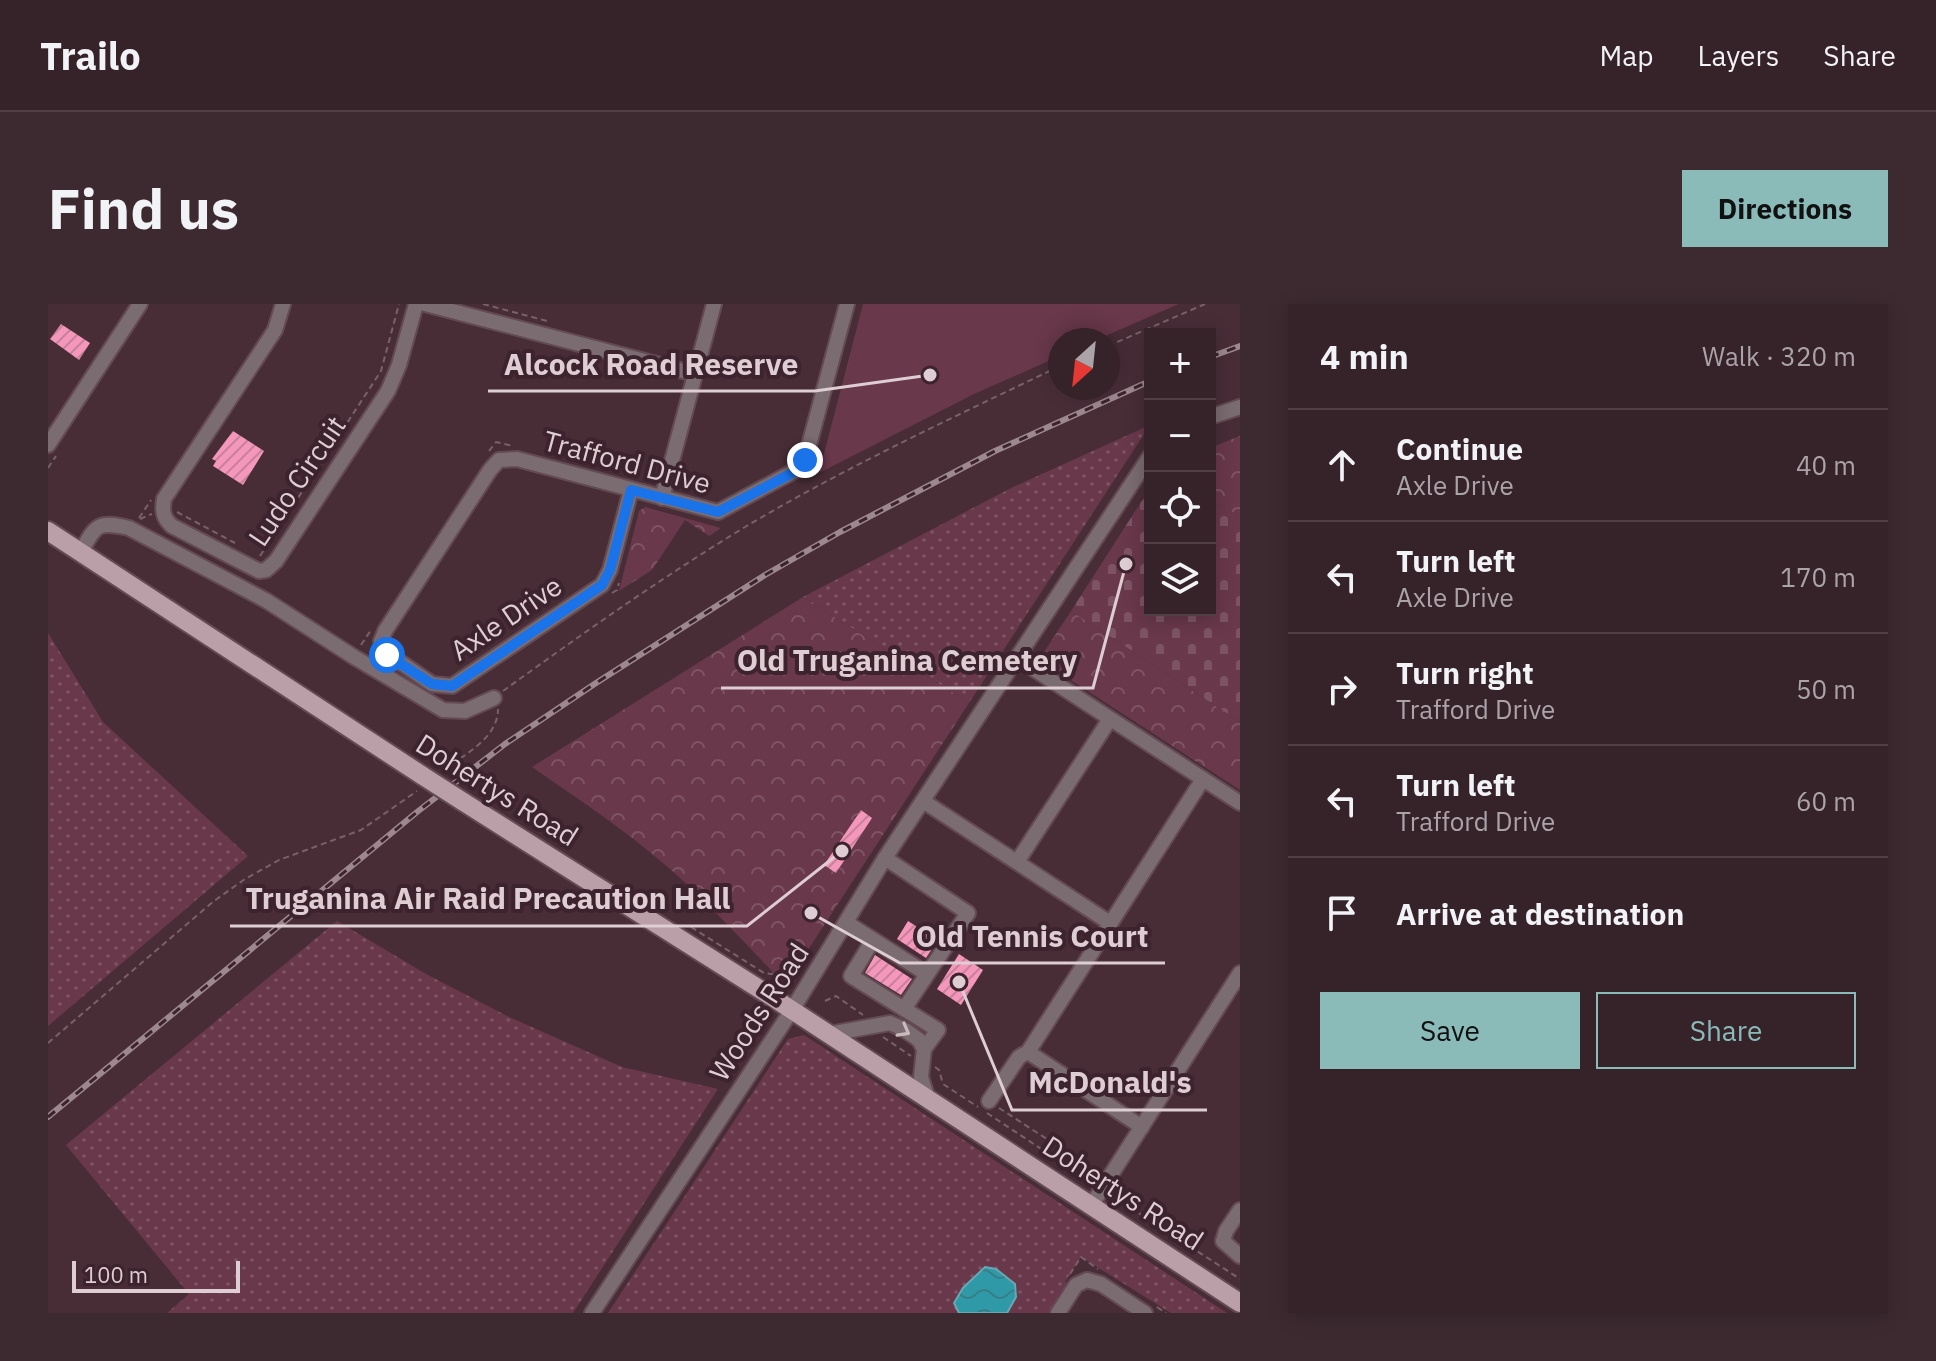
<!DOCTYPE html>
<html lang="en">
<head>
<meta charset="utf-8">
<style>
	body { margin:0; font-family:"IBM Plex Sans",sans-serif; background:#3d2a31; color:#f1f3f6 }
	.controls { position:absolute; right:24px; top:24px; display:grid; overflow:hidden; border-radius:0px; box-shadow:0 4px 20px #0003 }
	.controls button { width:72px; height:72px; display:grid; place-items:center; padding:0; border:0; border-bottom:2px solid #503f46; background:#362229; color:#f1f3f6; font:40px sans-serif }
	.compass { position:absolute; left:1000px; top:24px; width:72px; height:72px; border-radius:50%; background:#362229; box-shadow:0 4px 20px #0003; rotate:207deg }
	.scale { position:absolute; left:24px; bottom:20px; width:168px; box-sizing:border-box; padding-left:8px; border:4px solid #decdd2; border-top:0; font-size:22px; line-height:28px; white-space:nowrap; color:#decdd2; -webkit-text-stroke:6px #3d232d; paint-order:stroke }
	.stop { position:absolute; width:24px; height:24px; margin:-18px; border:6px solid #1a73e8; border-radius:50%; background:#fff }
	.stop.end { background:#1a73e8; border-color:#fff; box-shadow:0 2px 8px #0008 }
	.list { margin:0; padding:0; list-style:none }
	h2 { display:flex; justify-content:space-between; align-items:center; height:104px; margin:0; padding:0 32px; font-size:34px }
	h2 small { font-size:26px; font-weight:400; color:#aaa4a8 }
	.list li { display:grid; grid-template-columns:52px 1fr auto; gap:24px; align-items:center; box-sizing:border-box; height:112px; padding:0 32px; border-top:2px solid #503f46 }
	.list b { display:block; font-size:30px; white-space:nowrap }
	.list p { margin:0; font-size:26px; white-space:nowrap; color:#aaa4a8 }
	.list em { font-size:26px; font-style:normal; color:#aaa4a8 }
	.actions { display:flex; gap:16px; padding:24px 32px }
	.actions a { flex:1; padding:18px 0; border:2px solid #8bbbb9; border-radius:0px; text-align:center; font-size:28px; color:#8bbbb9 }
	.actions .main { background:#8bbbb9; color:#111 }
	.icon { flex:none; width:44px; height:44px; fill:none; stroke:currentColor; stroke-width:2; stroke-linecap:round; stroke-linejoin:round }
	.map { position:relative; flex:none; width:1192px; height:1009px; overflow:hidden; border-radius:0px }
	header { display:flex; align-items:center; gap:48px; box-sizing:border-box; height:112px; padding:0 40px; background:#362229; border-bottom:2px solid #503f46 }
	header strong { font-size:38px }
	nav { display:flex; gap:44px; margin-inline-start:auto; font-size:28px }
	.intro { display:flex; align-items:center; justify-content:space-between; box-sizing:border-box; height:192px; padding:0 48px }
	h1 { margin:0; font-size:56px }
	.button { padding:20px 36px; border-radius:0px; background:#8bbbb9; color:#111; font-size:28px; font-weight:700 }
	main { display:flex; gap:48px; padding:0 48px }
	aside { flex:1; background:#362229; border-radius:0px; box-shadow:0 4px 20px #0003 }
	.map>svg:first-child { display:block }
</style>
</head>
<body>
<header>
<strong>Trailo</strong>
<nav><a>Map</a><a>Layers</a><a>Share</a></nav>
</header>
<div class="intro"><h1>Find us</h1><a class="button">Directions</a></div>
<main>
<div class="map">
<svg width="1192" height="1009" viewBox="0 0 1192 1009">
	<defs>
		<pattern id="grass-dots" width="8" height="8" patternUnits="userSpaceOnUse" patternTransform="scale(2)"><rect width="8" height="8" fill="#69384b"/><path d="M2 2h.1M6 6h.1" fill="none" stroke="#7e5464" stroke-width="1.8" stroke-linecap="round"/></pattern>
		<pattern id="cemetery-stones" width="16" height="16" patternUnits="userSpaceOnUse" patternTransform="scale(2)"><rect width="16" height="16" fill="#69384b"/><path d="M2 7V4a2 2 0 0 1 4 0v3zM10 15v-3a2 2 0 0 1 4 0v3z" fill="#7e5464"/></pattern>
		<pattern id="park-crowns" width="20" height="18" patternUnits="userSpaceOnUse" patternTransform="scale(2)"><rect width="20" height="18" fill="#69384b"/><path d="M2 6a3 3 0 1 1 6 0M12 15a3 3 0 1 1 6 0" fill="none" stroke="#7e5464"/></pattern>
		<pattern id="water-waves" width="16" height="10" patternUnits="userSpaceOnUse" patternTransform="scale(2)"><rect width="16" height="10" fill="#3099a7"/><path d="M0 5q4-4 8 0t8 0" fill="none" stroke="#367e88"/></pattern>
		<pattern id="building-hatch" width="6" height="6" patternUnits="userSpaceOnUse" patternTransform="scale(2)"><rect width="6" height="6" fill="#f497ba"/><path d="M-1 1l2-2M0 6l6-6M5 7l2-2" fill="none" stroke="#c8819b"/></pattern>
	</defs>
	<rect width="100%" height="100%" fill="#482d37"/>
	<g fill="url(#grass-dots)">
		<polygon points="1102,121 921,399 755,293 965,183"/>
		<polygon points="0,329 55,418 200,552 0,722"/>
		<polygon points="289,617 378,670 459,712 574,763 670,785 525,1009 119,1009 141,990 18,841"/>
		<polygon points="756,731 1179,1009 1123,1009 1033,953 1017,978 1023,979 1004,1009 560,1009 740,735"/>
	</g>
	<polygon fill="url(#cemetery-stones)" points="1102,184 1102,306 1162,306 1162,194 1192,213 1192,418 1023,307"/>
	<g fill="url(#park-crowns)">
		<polygon points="1192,132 1192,213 1162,194 1162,144"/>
		<polygon points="597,203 673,224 661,232 637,216 604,266 571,287 591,207"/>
		<path d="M755 293 921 399 739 678 732 679 727 676 723 666C696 638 669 609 641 582 593 537 538 500 484 463Z"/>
		<polygon points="1023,307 1192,418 1192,486 995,358 994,351"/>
	</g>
	<g fill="#69384b">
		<polygon points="815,0 1131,0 1048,36 1012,36 1012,52 926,90 771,169"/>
		<polygon points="767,585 783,596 759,633 742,623"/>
	</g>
	<polygon fill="url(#water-waves)" stroke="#64a9b4" stroke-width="2" points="937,963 948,965 967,980 968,993 959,1009 911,1009 906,999 915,984"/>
	<g fill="url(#building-hatch)">
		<polygon points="13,20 42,39 31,56 2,35"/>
		<polygon points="185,127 216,147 195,181 165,162 168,157 164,155"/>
		<polygon points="813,506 824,514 788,569 776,561"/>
		<polygon points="860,617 890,636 878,654 849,635"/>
		<polygon points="911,650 935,666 913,701 889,685"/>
		<polygon points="827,651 864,675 853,691 817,669"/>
	</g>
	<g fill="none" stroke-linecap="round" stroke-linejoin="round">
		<defs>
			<g id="minor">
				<path d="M235 0 227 26 116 195C114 207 115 214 124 222L211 267 218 266 228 257 340 87 351 61 368 0"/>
				<polyline points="377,0 647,70"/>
				<polyline points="1162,113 1192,103"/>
				<polyline points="0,141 92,0"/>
				<polyline points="583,186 562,266 554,281 404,382 384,380 336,347 333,337 337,327 442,166 451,156 469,155 670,208 750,165 757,156 799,0"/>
				<polyline points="614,194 666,0"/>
				<path d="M33 248C48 220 50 217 81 224L219 297 306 353 395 406 417 407 446 394"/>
				<polyline points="969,354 1192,499"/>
				<polyline points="875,497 1062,619"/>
				<polyline points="837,554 920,609 856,705 890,726 876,745"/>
				<polyline points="969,558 1062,415"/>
				<polyline points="799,619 879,670"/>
				<polyline points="825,636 803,672 856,705"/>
				<polyline points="781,730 842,719 857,726 871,736 876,745 873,773 880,795"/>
				<polyline points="980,748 1094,823"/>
				<polyline points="941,797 971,753 980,748 1155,475"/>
				<polyline points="1043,902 1192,669"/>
				<polyline points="1192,906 1178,927 1175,937 1192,952"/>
				<polyline points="544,1009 744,706 837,554 1102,152"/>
				<polyline points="1010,1009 1028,981 1039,976 1053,980 1097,1009"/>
			</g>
			<g id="major">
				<polyline points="0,227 375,472"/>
				<polyline points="414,497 724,693 1192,999"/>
			</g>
		</defs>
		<use href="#minor" stroke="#634a53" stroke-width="18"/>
		<use href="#major" stroke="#634a53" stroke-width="22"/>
		<g stroke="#796169" stroke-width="2" stroke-dasharray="6 4" stroke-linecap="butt">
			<polyline points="435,0 499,17"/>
			<polyline points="1060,42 1157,0"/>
			<polyline points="441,147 448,138 465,142"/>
			<polyline points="0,164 8,152"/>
			<polyline points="129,208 187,239"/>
			<polyline points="91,214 103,196"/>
			<polyline points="92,215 104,210"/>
			<polyline points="212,252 333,67 351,0"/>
			<polyline points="564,289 569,286 571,279"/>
			<polyline points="313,341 323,326"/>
			<path d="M455 387C534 330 613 274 697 223 798 163 906 113 1012 62"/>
			<path d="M396 466C417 450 450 434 450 405"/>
			<polyline points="643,623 716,669 737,672"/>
			<polyline points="777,697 788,692 815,711"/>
			<polyline points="835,733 863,752"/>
			<polyline points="0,739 166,597 197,575 231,556 313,526 369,487"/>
			<polyline points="887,763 891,766 895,780 930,803"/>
			<polyline points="951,804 1050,868"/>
			<polyline points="939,809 1043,878"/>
			<polyline points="1066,893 1192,975"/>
			<polyline points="1022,970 1033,953 1050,965"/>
			<polyline points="1109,1003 1118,1009"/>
		</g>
		<use href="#minor" stroke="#7a6c70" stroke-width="14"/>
		<use href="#major" stroke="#bb9fa8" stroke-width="18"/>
		<defs>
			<g id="rail">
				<polyline points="1162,53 1192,42"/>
				<polyline points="0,813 369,508 457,440 548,379 717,271 792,228 947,147 1102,77"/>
			</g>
		</defs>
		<use href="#rail" stroke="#9d888f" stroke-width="6"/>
		<use href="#rail" stroke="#3d232d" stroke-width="3" stroke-dasharray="9" stroke-linecap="butt"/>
		<defs>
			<polyline id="major-bridge" points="375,472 414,497"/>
		</defs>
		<use href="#major-bridge" stroke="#634a53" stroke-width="22" stroke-linecap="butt"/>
		<use href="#major-bridge" stroke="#bb9fa8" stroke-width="18"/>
	</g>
	<defs><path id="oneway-chevron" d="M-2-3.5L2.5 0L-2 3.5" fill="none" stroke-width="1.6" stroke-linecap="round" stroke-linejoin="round" transform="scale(2)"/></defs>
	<use stroke="#cababe" href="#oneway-chevron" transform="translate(856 727) rotate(29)"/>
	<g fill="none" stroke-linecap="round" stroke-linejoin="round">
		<polyline stroke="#1a73e8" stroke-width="10" points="339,351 384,380 404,382 554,281 562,266 583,186 670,208 746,168 757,156"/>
	</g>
	<g text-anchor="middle" stroke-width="8" stroke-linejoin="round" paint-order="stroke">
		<g font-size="28" fill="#decdd2" stroke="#3d232d">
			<text transform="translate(579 158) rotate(15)" y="10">Trafford Drive</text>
			<text transform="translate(249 177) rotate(-56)" y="10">Ludo Circuit</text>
			<text transform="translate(458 314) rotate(-34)" y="10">Axle Drive</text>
			<text transform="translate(449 486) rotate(32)" y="10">Dohertys Road</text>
			<text transform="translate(711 708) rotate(-57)" y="10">Woods Road</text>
			<text transform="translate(1075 889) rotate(33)" y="10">Dohertys Road</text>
		</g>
	</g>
	<path fill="none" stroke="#decdd2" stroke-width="3" d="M882 71L767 87H440M1078 260L1045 384H673M794 547L699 622H182M763 609L852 659H1117M911 678L964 806H1159"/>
	<g fill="#decdd2" stroke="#3d232d" stroke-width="3">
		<circle cx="882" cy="71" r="8"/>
		<circle cx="1078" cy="260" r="8"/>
		<circle cx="794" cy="547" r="8"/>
		<circle cx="763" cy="609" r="8"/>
		<circle cx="911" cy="678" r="8"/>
	</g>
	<g font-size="30" text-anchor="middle" font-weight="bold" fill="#decdd2" stroke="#3d232d" stroke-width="8" stroke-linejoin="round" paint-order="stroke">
		<text x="603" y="71">Alcock Road Reserve</text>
		<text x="859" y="367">Old Truganina Cemetery</text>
		<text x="440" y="605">Truganina Air Raid Precaution Hall</text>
		<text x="984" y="643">Old Tennis Court</text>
		<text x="1062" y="789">McDonald's</text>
	</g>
</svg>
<div class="controls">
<button>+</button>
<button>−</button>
<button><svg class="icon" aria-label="locate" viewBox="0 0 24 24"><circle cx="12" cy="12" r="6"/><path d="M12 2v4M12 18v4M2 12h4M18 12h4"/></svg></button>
<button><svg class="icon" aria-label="layers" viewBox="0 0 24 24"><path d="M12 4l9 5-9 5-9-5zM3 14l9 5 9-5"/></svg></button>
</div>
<svg class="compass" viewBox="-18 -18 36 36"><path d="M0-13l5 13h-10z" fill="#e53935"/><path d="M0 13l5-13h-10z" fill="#aaa4a8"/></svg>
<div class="scale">100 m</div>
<div class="stop" style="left:339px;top:351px"></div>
<div class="stop end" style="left:757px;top:156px"></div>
</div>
<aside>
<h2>4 min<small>Walk · 320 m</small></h2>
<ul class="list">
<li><svg class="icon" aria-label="ahead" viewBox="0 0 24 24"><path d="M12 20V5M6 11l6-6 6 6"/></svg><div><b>Continue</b><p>Axle Drive</p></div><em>40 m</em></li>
<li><svg class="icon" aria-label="left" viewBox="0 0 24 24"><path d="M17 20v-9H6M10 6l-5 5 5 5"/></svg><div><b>Turn left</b><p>Axle Drive</p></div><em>170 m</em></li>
<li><svg class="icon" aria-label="right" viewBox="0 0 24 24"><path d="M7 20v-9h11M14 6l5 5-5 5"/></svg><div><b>Turn right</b><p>Trafford Drive</p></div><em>50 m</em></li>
<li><svg class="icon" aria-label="left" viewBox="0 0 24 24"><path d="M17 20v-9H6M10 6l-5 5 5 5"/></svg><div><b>Turn left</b><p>Trafford Drive</p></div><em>60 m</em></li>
<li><svg class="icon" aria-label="arrive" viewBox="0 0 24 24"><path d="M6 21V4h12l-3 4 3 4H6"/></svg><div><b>Arrive at destination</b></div></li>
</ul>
<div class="actions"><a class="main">Save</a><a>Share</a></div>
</aside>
</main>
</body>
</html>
